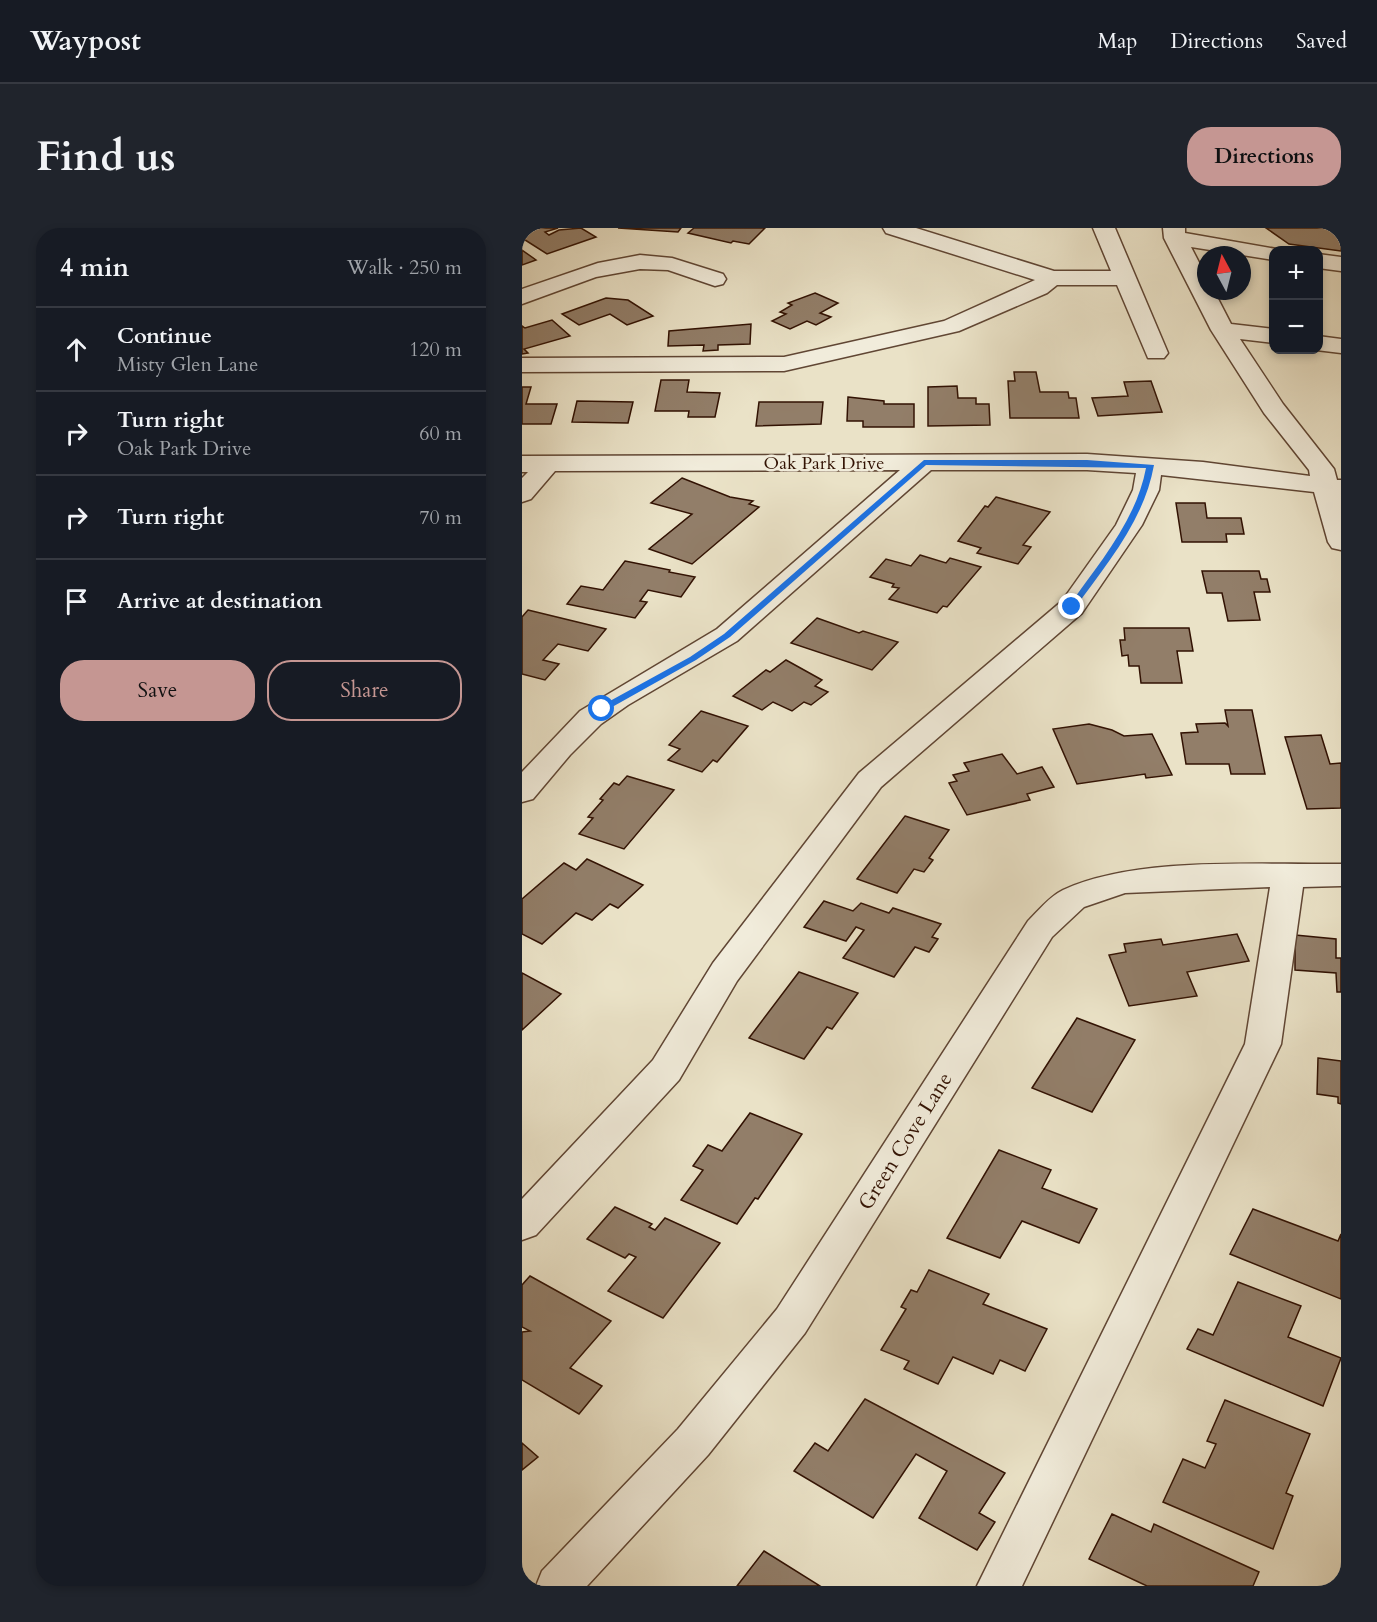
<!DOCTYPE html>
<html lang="en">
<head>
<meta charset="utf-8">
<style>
	body { margin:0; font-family:Cardo,serif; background:#20242c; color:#f1f3f6 }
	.controls { position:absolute; right:18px; top:18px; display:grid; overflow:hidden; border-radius:12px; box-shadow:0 3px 9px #0003 }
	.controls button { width:54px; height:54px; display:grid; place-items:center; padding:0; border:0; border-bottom:2px solid #363941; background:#171b24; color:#f1f3f6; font:30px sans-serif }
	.compass { position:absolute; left:675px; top:18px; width:54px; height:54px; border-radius:50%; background:#171b24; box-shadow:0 3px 9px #0003; rotate:353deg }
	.stop { position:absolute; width:18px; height:18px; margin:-14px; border:4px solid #1a73e8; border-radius:50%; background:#fff }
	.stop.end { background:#1a73e8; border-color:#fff; box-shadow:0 2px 6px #0008 }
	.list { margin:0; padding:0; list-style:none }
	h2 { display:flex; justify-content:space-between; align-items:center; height:78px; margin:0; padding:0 24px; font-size:26px }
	h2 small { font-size:20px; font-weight:400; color:#9ea1a6 }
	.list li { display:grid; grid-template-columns:39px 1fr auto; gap:18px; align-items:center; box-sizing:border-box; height:84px; padding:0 24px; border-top:2px solid #363941 }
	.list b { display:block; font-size:22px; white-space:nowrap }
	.list p { margin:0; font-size:20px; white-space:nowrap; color:#9ea1a6 }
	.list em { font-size:20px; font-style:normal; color:#9ea1a6 }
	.actions { display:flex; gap:12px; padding:18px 24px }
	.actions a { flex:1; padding:14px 0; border:2px solid #c59692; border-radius:24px; text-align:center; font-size:21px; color:#c59692 }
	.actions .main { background:#c59692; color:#111 }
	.icon { flex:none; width:33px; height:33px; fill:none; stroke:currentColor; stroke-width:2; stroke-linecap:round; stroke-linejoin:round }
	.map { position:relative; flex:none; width:819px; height:1358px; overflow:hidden; border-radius:24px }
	header { display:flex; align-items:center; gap:36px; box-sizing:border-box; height:84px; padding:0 30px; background:#171b24; border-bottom:2px solid #363941 }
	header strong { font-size:28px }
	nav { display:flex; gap:33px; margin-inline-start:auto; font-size:21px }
	.intro { display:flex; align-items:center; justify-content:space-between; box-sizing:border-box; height:144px; padding:0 36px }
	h1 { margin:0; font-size:42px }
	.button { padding:15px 27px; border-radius:24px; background:#c59692; color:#111; font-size:21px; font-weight:700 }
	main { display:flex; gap:36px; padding:0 36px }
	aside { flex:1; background:#171b24; border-radius:24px; box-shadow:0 3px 9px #0003 }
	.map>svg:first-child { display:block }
</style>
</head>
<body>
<header>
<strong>Waypost</strong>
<nav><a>Map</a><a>Directions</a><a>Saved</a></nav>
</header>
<div class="intro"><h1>Find us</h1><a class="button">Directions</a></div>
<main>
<aside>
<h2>4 min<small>Walk · 250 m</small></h2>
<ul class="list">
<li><svg class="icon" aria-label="ahead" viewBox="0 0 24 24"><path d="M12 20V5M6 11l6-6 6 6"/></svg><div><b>Continue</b><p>Misty Glen Lane</p></div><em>120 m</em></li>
<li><svg class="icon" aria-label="right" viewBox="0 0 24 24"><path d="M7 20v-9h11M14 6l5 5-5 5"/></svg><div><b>Turn right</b><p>Oak Park Drive</p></div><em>60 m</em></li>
<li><svg class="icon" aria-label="right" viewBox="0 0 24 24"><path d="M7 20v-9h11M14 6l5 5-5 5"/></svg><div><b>Turn right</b></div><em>70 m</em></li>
<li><svg class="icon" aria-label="arrive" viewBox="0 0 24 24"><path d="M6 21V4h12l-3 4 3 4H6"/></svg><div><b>Arrive at destination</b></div></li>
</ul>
<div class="actions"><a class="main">Save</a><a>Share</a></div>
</aside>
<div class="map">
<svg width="819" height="1358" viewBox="0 0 819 1358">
	<rect width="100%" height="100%" fill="#eae2c7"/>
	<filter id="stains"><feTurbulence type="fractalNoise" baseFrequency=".00333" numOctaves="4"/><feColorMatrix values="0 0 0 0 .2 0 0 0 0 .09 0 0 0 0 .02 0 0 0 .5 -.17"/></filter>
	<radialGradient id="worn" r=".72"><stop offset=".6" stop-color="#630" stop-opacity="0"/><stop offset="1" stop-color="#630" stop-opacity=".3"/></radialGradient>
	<g fill="#927e69" stroke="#321203" stroke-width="1.5">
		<polygon points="0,0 36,0 23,4 27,7 37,2 59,0 74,9 25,26 0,10"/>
		<polygon points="96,0 159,0 156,4"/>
		<polygon points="172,0 243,0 227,16 211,13 209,15 166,5"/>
		<polygon points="744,0 819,0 819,23 767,16"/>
		<polygon points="0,22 14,32 0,37"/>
		<polygon points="293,65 316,75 298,85 309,89 294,97 285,93 268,101 250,93 264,86 258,84 270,77 266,75"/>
		<polygon points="84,70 106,72 131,88 105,97 88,86 57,97 40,86"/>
		<polygon points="30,92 48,108 2,121 6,125 0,126 0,98 3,100"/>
		<polygon points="229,96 228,116 196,117 196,122 181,123 182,117 146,118 147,103"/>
		<polygon points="492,144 514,144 518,164 546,164 547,170 554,170 557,190 488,190 486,153 493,153"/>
		<polygon points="139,152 167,152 165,164 198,165 193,189 166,189 167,183 133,183"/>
		<polygon points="629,153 640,184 576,188 570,170 606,168 602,154"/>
		<polygon points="435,158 436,170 454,170 454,176 467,176 468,197 406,198 406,159"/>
		<polygon points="0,159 9,159 4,176 35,176 29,196 0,196"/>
		<polygon points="326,169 362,173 362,176 392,176 392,199 341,199 341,193 325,193"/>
		<polygon points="55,173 111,174 106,195 50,194"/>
		<polygon points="237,174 301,174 299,196 234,198"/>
		<polygon points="160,250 208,269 231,273 227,276 237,279 170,336 127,321 170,286 129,275"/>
		<polygon points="474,269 528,284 501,317 509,319 496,336 455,325 459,320 436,313 463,278 466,279"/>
		<polygon points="654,275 683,275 685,290 719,290 722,306 704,306 705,314 660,314"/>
		<polygon points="398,327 424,335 428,330 459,339 425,379 421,378 415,385 367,371 377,360 370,359 372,356 348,349 364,331 389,338"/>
		<polygon points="103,333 148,342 147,344 173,349 159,369 126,362 118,373 125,374 113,390 45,376 59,358 81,362"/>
		<polygon points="680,343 737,343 739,351 745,351 748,364 732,364 738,392 706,393 700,365 685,365"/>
		<polygon points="6,382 84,401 66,423 36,416 21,432 37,436 23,452 0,446 0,389"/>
		<polygon points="295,390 337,405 341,403 376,414 350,442 269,415"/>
		<polygon points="602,400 667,400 671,423 655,423 660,455 619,455 617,438 607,438 606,427 600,428 598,412 603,412"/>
		<polygon points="264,432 300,452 293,458 306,464 289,477 282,474 270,483 251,474 240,482 211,468 244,442 248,444"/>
		<polygon points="703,482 730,482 743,546 709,546 707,536 664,536 659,505 676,504 674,496 703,495 706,498"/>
		<polygon points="179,483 226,498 195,534 191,532 180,544 146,532 158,521 147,517"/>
		<polygon points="567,496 590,502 602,508 630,506 650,547 624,550 623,546 555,556 531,501"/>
		<polygon points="799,507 808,536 819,535 819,580 785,581 763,509"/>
		<polygon points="480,526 495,546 520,539 532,559 505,566 508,572 445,587 427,555 435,553 431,547 447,543 442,535"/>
		<polygon points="105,548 152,562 102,621 57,606 71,590 66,589 81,572 78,571 92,555 97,557"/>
		<polygon points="383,588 427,602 407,630 411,632 402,644 392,641 375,665 335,651"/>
		<polygon points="65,631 121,657 96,680 88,676 70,692 54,685 20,716 0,706 0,671 42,635 54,642"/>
		<polygon points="302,673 331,683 339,675 367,685 371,680 419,696 410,709 416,711 407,724 393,719 372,749 321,730 342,702 334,699 324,713 282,699"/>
		<polygon points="715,706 727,733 665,744 675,768 607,778 587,727 604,724 602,716 639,711 641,717"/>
		<polygon points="773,707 814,711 814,730 819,730 819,764 815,764 814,745 773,742"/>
		<polygon points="277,744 336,765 310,801 305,799 282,831 227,810"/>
		<polygon points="0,745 39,766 0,802"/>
		<polygon points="555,790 613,812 570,884 510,860"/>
		<polygon points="796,830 819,833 819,876 816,875 816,869 795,866"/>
		<polygon points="228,885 280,906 236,971 233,970 215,996 159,972 181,942 171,938 186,917 200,923"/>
		<polygon points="477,922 529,942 520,960 575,981 557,1015 500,993 478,1030 425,1010"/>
		<polygon points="93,979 130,996 127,999 133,1002 143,990 198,1015 141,1090 86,1063 114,1029 107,1026 103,1030 65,1011"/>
		<polygon points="731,981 816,1013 819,1006 819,1071 708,1026"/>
		<polygon points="407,1042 467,1066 461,1076 525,1101 503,1143 478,1132 471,1146 431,1129 416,1156 382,1141 387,1133 359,1122 384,1081 379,1079 389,1062 395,1064"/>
		<polygon points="8,1048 89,1093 48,1140 80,1158 57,1186 0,1152 0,1104 8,1103 0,1099 0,1057"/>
		<polygon points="716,1054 779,1078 766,1109 819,1130 801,1178 665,1121 676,1101 691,1107"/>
		<polygon points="343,1171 483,1245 457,1285 473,1294 455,1322 397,1290 425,1243 394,1226 351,1290 272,1243 293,1215 306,1223"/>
		<polygon points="703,1172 788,1206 764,1265 771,1268 751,1321 641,1274 661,1231 683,1240 694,1216 685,1213"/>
		<polygon points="0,1215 16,1229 0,1242"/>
		<polygon points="590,1286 629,1304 632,1296 737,1344 731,1358 625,1358 567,1331"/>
		<polygon points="242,1323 298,1358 215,1358"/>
	</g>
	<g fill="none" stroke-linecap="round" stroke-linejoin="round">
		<defs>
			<g id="minor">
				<polygon points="361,0 394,0 532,43 589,43 571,0 593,0 646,125 642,130 626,130 595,57 535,57 525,65 437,103 262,143 0,144 0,130 262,129 422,93 513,52 364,5"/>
				<polygon points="641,0 663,0 663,5 760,22 752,22 752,32 669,19 684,48 684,63 692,63 709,96 752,101 752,115 718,111 761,176 812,241 815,252 819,252 819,322 810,320 806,314 792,264 639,247 637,262 620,297 560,385 359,559 215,753 157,852 14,1007 0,1012 0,971 131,832 191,735 337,545 540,373 594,297 611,262 614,245 565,242 409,242 215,413 106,477 79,496 48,527 11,571 0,574 0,544 58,483 195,401 378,242 33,243 9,271 0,274 0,250 6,244 0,244 0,228 565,226 681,234 788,248 787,242 742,185 689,102 642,10"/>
				<polygon points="796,26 819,29 819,43 796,40"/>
				<polygon points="118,27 150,30 201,46 204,51 201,56 193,58 146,42 118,41 74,49 0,76 0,61 76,35"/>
				<polygon points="796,108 819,111 819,125 794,122 796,122"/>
				<path d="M819 636V658L781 659 759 816 500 1358H455L723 816 748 659 603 665 562 679 530 709 283 1105 186 1227 65 1358H14L20 1343 156 1201 255 1081 506 693C516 683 528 668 541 662 616 628 735 637 819 636Z"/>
			</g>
		</defs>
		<use href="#minor" stroke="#604634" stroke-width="3"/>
		<use href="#minor" fill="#f1ecdb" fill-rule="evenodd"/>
	</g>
	<path fill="#1a73e8" d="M402 232H565L632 237C622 293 585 335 553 380L546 379C577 335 614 293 624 240L404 237 208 409 174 432 83 483H77V479L168 429 202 406Z"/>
	<g text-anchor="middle" stroke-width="5" stroke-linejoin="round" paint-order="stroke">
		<g font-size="18" fill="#321203" stroke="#f1ecdb">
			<text x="302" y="241">Oak Park Drive</text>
		</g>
		<g font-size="21" fill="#321203" stroke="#f1ecdb">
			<text transform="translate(383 913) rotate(-58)" y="7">Green Cove Lane</text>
		</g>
	</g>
	<rect width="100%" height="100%" filter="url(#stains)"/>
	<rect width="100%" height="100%" fill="url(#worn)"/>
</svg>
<div class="controls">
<button>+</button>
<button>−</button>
</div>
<svg class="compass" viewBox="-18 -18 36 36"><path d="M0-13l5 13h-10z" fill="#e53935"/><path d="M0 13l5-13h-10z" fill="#9ea1a6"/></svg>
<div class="stop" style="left:80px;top:481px"></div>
<div class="stop end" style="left:550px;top:379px"></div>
</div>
</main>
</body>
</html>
